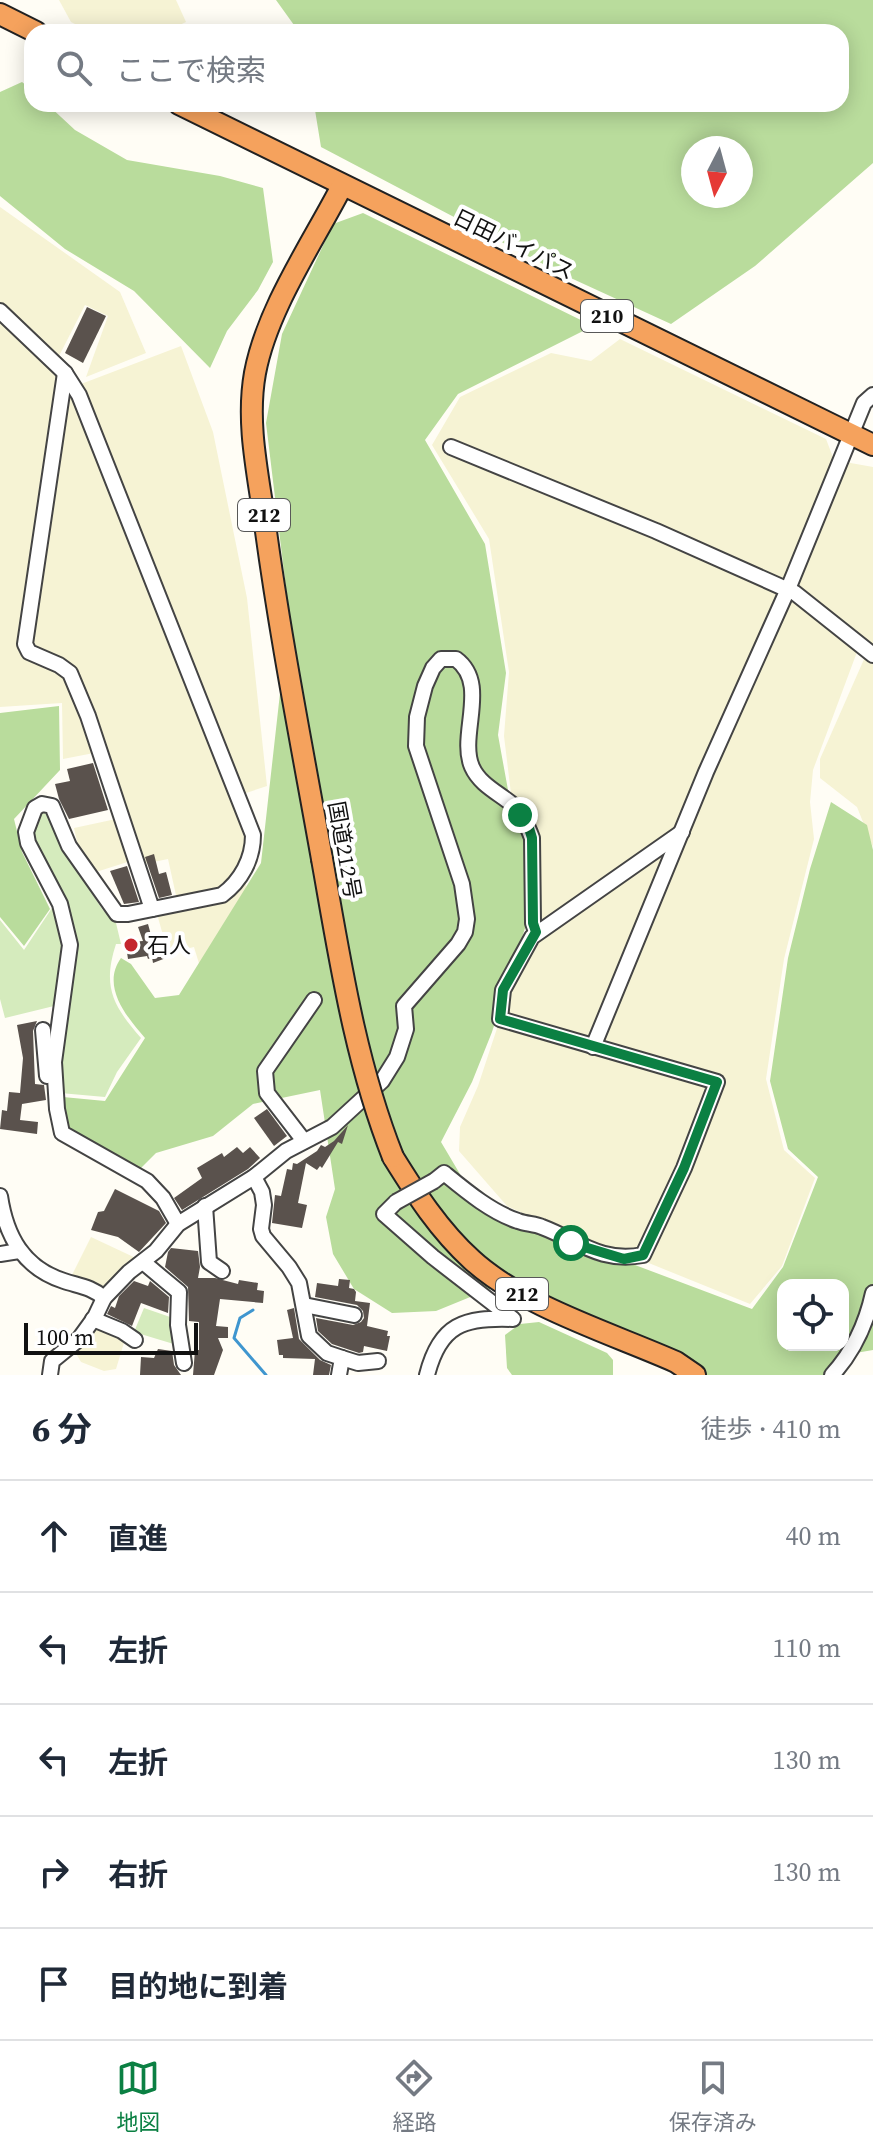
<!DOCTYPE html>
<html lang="ja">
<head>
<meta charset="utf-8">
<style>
	body { margin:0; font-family:"Source Serif 4","Noto Sans JP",serif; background:#f6f6f7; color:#1f2937 }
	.controls { position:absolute; right:24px; bottom:24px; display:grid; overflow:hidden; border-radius:16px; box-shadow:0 4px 20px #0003 }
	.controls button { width:72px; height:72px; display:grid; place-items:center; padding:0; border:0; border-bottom:2px solid #e0e1e3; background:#fff; color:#1f2937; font:40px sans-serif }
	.compass { position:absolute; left:681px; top:136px; width:72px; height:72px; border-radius:50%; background:#fff; box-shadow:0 4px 20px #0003; rotate:186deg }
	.scale { position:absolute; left:24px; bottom:20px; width:174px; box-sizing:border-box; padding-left:8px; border:4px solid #111; border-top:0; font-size:22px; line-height:28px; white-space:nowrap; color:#111; -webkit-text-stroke:6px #fff; paint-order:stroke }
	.stop { position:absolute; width:24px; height:24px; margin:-18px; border:6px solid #0b8043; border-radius:50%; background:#fff }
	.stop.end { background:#0b8043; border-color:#fff; box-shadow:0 2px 8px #0008 }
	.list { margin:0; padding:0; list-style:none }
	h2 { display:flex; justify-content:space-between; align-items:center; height:104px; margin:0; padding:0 32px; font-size:34px }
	h2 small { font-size:26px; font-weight:400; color:#747a83 }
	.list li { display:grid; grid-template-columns:52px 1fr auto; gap:24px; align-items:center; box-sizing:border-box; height:112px; padding:0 32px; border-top:2px solid #e0e1e3 }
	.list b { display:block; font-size:30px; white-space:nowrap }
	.list em { font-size:26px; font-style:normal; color:#747a83 }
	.icon { flex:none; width:44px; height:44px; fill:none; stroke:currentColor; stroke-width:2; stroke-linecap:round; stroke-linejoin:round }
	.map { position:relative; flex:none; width:873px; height:1375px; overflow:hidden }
	.search { position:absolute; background:#fff; box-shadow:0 4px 20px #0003; left:24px; right:24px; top:24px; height:88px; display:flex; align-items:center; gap:20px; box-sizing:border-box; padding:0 28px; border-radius:24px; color:#747a83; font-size:30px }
	.sheet { height:664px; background:#fff }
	nav { display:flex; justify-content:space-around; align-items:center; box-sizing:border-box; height:112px; border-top:2px solid #e0e1e3; background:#fff; font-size:22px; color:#747a83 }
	nav a { display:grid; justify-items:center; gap:4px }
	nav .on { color:#0b8043 }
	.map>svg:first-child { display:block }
</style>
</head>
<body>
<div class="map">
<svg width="873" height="1375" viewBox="0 0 873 1375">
	<rect width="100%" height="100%" fill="#fffdf5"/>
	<g fill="#f6f3d4">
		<polygon points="59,0 176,0 186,22 165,32 91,32 71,22"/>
		<polygon points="0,207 120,292 146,353 86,377 108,316 85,305 58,358 0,304"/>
		<polygon points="0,318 57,373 81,384 181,346 213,432 247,598 267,786 231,798 247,845 245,874 250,923 201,970 194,947 168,953 157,914 179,909 168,859 139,865 137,859 96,872 78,846 74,828 116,819 94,753 63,759 62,703 0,707"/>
		<polygon points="620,339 826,439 834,460 873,467 873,655 857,652 813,770 810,802 814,839 784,959 766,1079 784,1150 815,1178 782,1266 750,1304 624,1253 599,1248 507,1206 459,1151 460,1127 478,1086 508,995 537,939 539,837 512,802 504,736 509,672 489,539 432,445 460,397 551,353 591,361"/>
		<polygon points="865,657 873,663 873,847 857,807 820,778 820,759"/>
		<polygon points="91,1237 140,1260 104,1291 70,1279"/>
		<polygon points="93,1325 126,1336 116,1369 104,1371 81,1362 74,1350"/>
	</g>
	<g fill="#d5ebbd">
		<path d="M41 812 47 814 65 852 102 909 116 923 121 944H116C102 987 113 1006 141 1038L117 1072 105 1097 60 1093 59 1065 73 946 34 848V828Z"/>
		<polygon points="54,905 66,946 54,1006 5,1018 0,999 0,920 24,950"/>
		<polygon points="144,1308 173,1318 177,1345 134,1332"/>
	</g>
	<g fill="#b9dc9c" fill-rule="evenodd">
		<path d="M276 0H873V163L755 266 671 324 562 274 321 147 314 104H841V32H299ZM741 148V196H693V148Z"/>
		<polygon points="22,82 32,90 32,104 47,104 75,130 127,160 220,176 263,188 273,262 258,290 227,331 210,368 134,291 65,249 0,196 0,92"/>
		<path d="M363 213 593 326 458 394 425 440 485 544 506 673 498 735 512 812 528 845 526 925 492 1032 472 1082 441 1142 483 1213 540 1231 571 1249 606 1260 635 1265 752 1309 783 1267 818 1177 788 1149 770 1081 788 958 810 869 831 802 867 825 873 850V1350L844 1355 824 1375H707L685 1357 581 1313 514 1279 436 1311 392 1313 354 1289 333 1254 326 1217 335 1189 320 1090 253 1104 213 1136 156 1153 139 1170 67 1134 62 1117 63 1097 105 1101 145 1038C126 1016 101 986 121 958L131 964 155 998 179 995 261 863 289 613 266 423 282 334 333 224ZM783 1285H843V1345H783Z"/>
		<polygon points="59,706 60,770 14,819 22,852 50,909 24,946 0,917 0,713"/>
		<polygon points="539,1322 607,1353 613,1360 613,1375 512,1375 507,1368 505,1335 520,1324"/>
	</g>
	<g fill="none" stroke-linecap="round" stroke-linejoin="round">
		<polyline stroke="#3f96cf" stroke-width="3" points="253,1310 240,1318 234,1338 266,1375"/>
	</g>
	<g fill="#5a524d">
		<polygon points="87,307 106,316 83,363 65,353"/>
		<polygon points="93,763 108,810 69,819 59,799 55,784 70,781 67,769"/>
		<polygon points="154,854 159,874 166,872 172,895 159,898 145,857"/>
		<polygon points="127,866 139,902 124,904 110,871"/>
		<polygon points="148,924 151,935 157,933 166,958 153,963 152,957 148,959 147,956 128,959 126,946 128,942 143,941 138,927"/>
		<polygon points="37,1021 33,1031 35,1084 44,1085 46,1100 22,1104 20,1120 38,1122 37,1134 0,1129 2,1110 7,1111 9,1092 20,1093 23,1058 17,1025"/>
		<polygon points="267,1109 287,1136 274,1146 254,1118"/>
		<polygon points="348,1125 342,1144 338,1142 322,1168 320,1166 317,1170 306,1163 298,1203 307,1205 302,1228 272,1223 275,1195 281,1196 287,1169 292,1170 293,1163 297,1164 317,1151 321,1145 325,1147 334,1141"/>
		<polygon points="237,1147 243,1153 250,1147 260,1158 248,1169 182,1210 174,1198 202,1178 197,1168 222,1153 224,1157"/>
		<polygon points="115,1189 159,1211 166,1223 139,1252 118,1237 91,1230 98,1212 104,1211"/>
		<polygon points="171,1248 198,1251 200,1267 198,1278 215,1278 238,1284 239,1280 258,1283 257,1290 264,1291 263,1303 220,1299 216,1326 228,1327 228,1338 218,1338 223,1350 214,1375 193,1375 195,1350 199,1350 199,1322 189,1321 188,1287 165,1267 168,1252"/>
		<polygon points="339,1279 350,1280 349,1288 354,1289 356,1292 355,1301 370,1303 367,1326 388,1331 387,1336 390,1336 387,1351 364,1346 363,1352 359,1353 332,1344 318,1331 316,1318 353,1325 361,1322 364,1318 363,1311 357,1305 315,1297 317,1283 338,1286"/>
		<polygon points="134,1281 148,1286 150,1281 169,1297 168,1313 141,1303 132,1326 107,1314 111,1306 115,1308 119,1296"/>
		<polygon points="294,1308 299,1339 320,1360 331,1365 329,1375 313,1375 315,1359 283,1358 283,1355 279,1355 277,1340 293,1338 287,1310"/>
		<polygon points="158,1349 172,1351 174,1365 181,1375 140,1375 141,1357 154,1358"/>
	</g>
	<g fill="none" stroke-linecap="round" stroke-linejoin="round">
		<defs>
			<g id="minor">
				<path d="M0 311 65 373 79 395 253 835C253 859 241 881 222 895L128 914H117L69 846 52 806 42 804 35 808 26 832 28 843 60 904 70 945 54 1062 57 1109 62 1133 147 1181 163 1198 178 1224"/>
				<polyline points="65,373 25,644 29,652 59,665 70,673 88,716 152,909"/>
				<polyline points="451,447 656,531 795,593 873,655"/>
				<polyline points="43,1030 47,1076"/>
				<polyline points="593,1047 706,772 788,589 864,403 873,395"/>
				<polyline points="304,1141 267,1093 265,1071 314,1000"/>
				<polyline points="254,1177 262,1192 264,1205 261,1229 263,1236 289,1267 299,1283 309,1336 327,1353 342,1358 339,1375"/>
				<path d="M434 1181 444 1173C466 1191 491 1212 518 1221 526 1224 535 1224 542 1227 579 1241 600 1263 643 1255L684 1168 717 1082 500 1019 503 990 532 937 682 832"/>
				<path d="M0 1196C6 1236 23 1268 64 1281 79 1286 92 1287 104 1298"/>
				<path d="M396 1202 384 1214 433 1257 513 1319C464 1317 440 1324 427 1375"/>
				<polyline points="205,1206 209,1262 222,1271"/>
				<polyline points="0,1254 19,1251"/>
				<polyline points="143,1262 179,1292 178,1325 184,1363"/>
				<polyline points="304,1305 354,1315"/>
				<polyline points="93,1319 122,1331 135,1340"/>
				<polyline points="342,1358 358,1363 378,1361"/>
				<path d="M50 1375 52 1361 79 1339 95 1317 104 1298 129 1272 156 1251 178 1224 254 1177 286 1151 332 1127 382 1081 397 1057 406 1029 404 1006 458 944 465 932 467 919 462 884 416 746 417 717 425 686 433 668 441 659H456C490 684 458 735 472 767 480 785 499 793 513 805 522 813 528 827 532 838L533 923 536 932"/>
				<path d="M832 1375C854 1351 866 1325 873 1293"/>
			</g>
			<g id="highway">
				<polyline points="0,14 36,32"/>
				<polyline points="179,104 873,445"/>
				<path d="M322 859C302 747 280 636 265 524 258 474 246 423 255 373 267 309 312 244 342 186"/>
				<path d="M393 1157C416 1194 439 1230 472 1260 522 1306 613 1334 676 1362L695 1375"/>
			</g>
		</defs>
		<use href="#minor" stroke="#444" stroke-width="18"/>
		<use href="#highway" stroke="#222" stroke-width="24"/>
		<use href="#minor" stroke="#fff" stroke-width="14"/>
		<use href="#highway" stroke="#f5a25d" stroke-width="20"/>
		<defs>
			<polyline id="minor-bridge" points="396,1202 434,1181"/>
			<path id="highway-bridge" d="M322 859C340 960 355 1061 393 1157"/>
		</defs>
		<use href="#minor-bridge" stroke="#444" stroke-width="18" stroke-linecap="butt"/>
		<use href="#highway-bridge" stroke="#222" stroke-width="24" stroke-linecap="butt"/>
		<use href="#minor-bridge" stroke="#fff" stroke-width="14"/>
		<use href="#highway-bridge" stroke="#f5a25d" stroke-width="20"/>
	</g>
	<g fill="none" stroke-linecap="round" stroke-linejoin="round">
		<polyline stroke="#0b8043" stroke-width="10" points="520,815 528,825 532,838 533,923 536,932 503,990 500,1019 717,1082 684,1168 643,1255 624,1259 571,1243"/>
	</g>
	<circle fill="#c4262e" stroke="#fff" stroke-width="3" cx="131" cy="945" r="8"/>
	<g text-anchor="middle" stroke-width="8" stroke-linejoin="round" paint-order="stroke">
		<g fill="#fff" stroke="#585858" stroke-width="2">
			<rect x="581" y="300" width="52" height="32" rx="6"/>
			<rect x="238" y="499" width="52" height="32" rx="6"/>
			<rect x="496" y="1278" width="52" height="32" rx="6"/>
		</g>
		<g font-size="20" font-weight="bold" fill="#111">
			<text x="607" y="323">210</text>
			<text x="264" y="522">212</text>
			<text x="522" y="1301">212</text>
		</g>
		<g font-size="22" fill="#111" stroke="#fff">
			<text transform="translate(514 244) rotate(26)" y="8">日田バイパス</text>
			<text transform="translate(345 850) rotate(80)" y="8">国道212号</text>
		</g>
		<g font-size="22" fill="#111" stroke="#fff" text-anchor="start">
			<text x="147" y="953">石人</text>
		</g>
	</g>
</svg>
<div class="controls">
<button><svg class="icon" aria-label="locate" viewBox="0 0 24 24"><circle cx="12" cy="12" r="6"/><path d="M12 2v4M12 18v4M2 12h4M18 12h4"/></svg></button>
</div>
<svg class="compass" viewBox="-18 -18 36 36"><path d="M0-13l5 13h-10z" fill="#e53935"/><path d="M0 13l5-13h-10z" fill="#747a83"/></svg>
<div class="scale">100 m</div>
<div class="stop" style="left:571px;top:1243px"></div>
<div class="stop end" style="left:520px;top:815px"></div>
<div class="search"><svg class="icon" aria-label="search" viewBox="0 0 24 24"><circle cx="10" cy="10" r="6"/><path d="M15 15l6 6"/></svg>ここで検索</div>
</div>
<section class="sheet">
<h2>6 分<small>徒歩 · 410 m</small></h2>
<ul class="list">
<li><svg class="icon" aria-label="ahead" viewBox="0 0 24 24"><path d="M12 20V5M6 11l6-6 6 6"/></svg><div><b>直進</b></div><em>40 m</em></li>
<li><svg class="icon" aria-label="left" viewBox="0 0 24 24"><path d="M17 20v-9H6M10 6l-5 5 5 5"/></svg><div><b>左折</b></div><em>110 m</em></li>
<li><svg class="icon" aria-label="left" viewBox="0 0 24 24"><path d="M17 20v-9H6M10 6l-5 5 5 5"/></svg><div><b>左折</b></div><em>130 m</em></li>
<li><svg class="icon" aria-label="right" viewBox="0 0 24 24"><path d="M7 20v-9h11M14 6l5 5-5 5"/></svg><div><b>右折</b></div><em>130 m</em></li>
<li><svg class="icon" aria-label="arrive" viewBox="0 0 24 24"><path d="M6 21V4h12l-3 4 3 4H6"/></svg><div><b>目的地に到着</b></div></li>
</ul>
</section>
<nav>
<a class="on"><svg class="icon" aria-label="map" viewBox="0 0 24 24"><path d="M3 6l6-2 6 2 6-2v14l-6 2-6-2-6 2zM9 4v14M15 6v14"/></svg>地図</a>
<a><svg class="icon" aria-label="directions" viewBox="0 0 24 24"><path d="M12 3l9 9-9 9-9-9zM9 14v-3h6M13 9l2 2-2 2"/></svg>経路</a>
<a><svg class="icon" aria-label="saved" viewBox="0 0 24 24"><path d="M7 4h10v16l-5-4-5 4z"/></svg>保存済み</a>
</nav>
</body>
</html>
